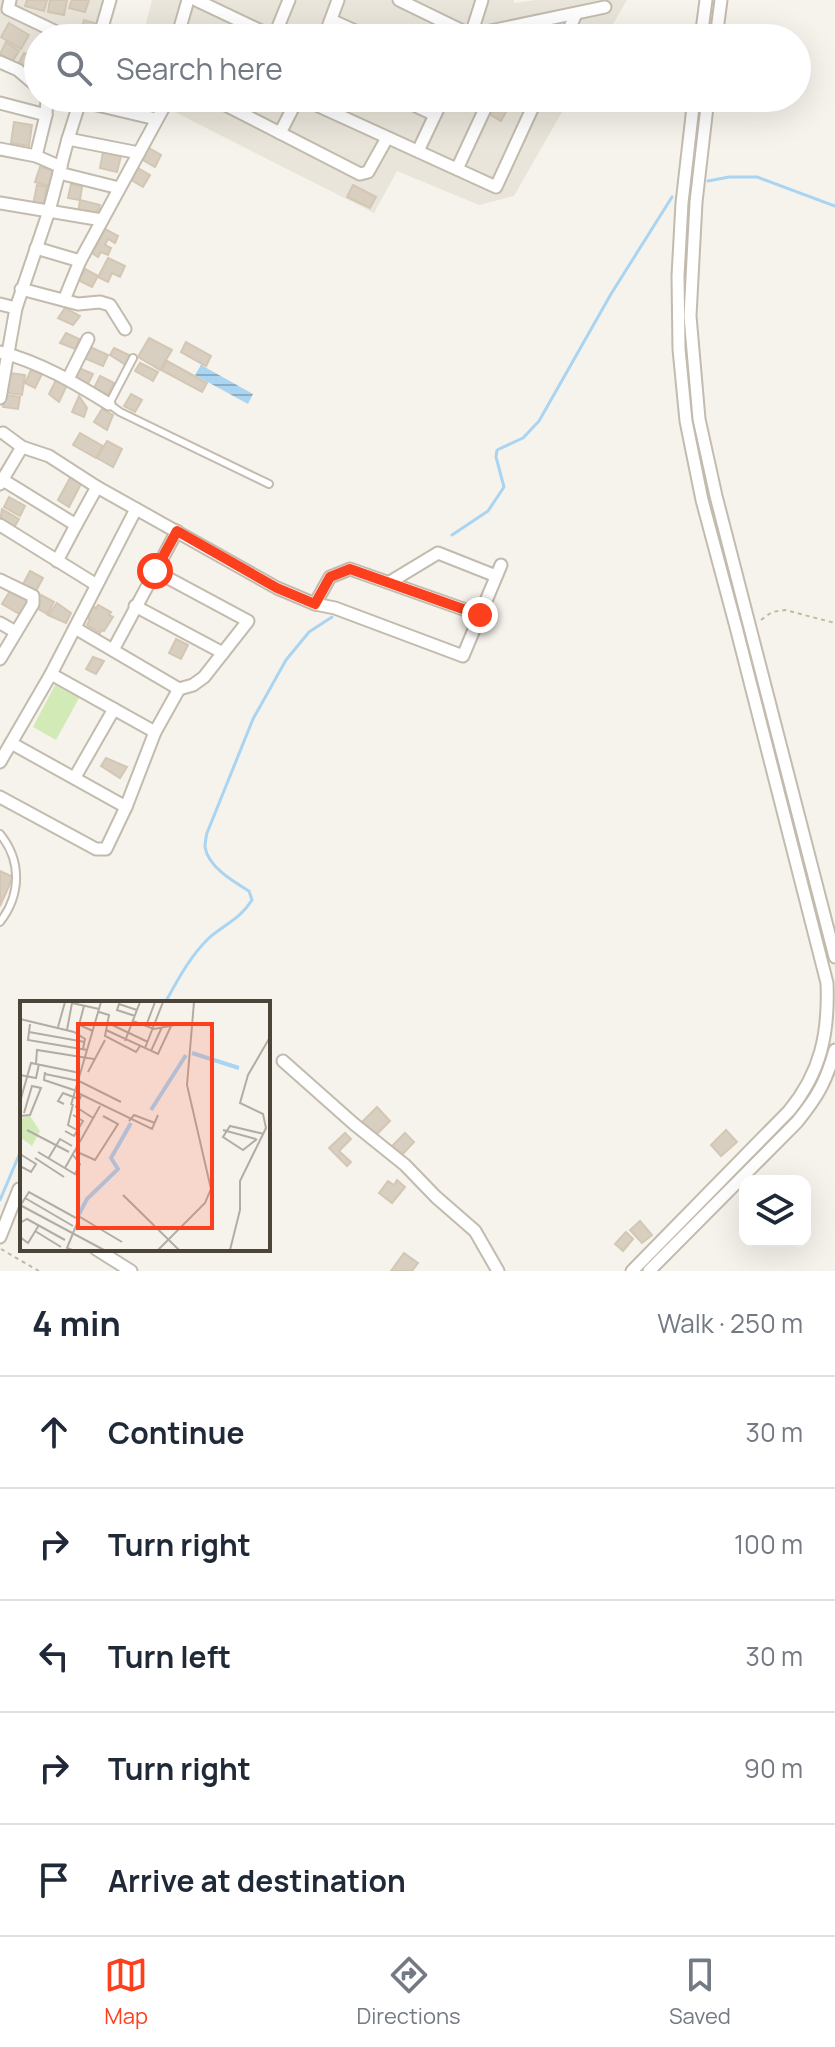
<!DOCTYPE html>
<html lang="en">
<head>
<meta charset="utf-8">
<style>
	body { margin:0; font-family:Manrope,sans-serif; background:#f2f2f3; color:#1f2937 }
	.controls { position:absolute; right:24px; bottom:24px; display:grid; overflow:hidden; border-radius:16px; box-shadow:0 8px 32px #0002 }
	.controls button { width:72px; height:72px; display:grid; place-items:center; padding:0; border:0; border-bottom:2px solid #e0e1e3; background:#fff; color:#1f2937; font:40px sans-serif }
	.stop { position:absolute; width:24px; height:24px; margin:-18px; border:6px solid #fc3f1d; border-radius:50%; background:#fff }
	.stop.end { background:#fc3f1d; border-color:#fff; box-shadow:0 2px 8px #0008 }
	.list { margin:0; padding:0; list-style:none }
	h2 { display:flex; justify-content:space-between; align-items:center; height:104px; margin:0; padding:0 32px; font-size:34px }
	h2 small { font-size:26px; font-weight:400; color:#747a83 }
	.list li { display:grid; grid-template-columns:52px 1fr auto; gap:24px; align-items:center; box-sizing:border-box; height:112px; padding:0 32px; border-top:2px solid #e0e1e3 }
	.list b { display:block; font-size:30px; white-space:nowrap }
	.list em { font-size:26px; font-style:normal; color:#747a83 }
	.icon { flex:none; width:44px; height:44px; fill:none; stroke:currentColor; stroke-width:2; stroke-linecap:round; stroke-linejoin:round }
	.map { position:relative; flex:none; width:835px; height:1271px; overflow:hidden }
	.search { position:absolute; background:#fff; box-shadow:0 8px 32px #0002; left:24px; right:24px; top:24px; height:88px; display:flex; align-items:center; gap:20px; box-sizing:border-box; padding:0 28px; border-radius:44px; color:#747a83; font-size:30px }
	.sheet { height:664px; background:#fff }
	nav { display:flex; justify-content:space-around; align-items:center; box-sizing:border-box; height:112px; border-top:2px solid #e0e1e3; background:#fff; font-size:22px; color:#747a83 }
	nav a { display:grid; justify-items:center; gap:4px }
	nav .on { color:#fc3f1d }
	.map>svg:first-child { display:block }
</style>
</head>
<body>
<div class="map">
<svg width="835" height="1271" viewBox="0 0 835 1271">
	<defs>
		<pattern id="water-rules" width="6" height="5" patternUnits="userSpaceOnUse" patternTransform="scale(2)"><rect width="6" height="5" fill="#a9d4f2"/><path d="M0 2.5h6" fill="none" stroke="#8caec5"/></pattern>
	</defs>
	<rect width="100%" height="100%" fill="#f6f3ec"/>
	<g fill="#eae5da">
		<polygon points="0,0 106,0 96,38 38,38 38,83 0,62"/>
		<polygon points="152,0 514,0 514,3 536,0 627,0 605,38 142,38"/>
		<polygon points="147,98 570,98 514,196 479,205 397,171 374,213"/>
	</g>
	<polygon fill="#d2eab5" points="55,685 79,698 56,740 33,727"/>
	<polygon fill="url(#water-rules)" points="201,365 253,394 248,404 195,375"/>
	<g fill="none" stroke-linecap="round" stroke-linejoin="round">
		<g stroke="#a9d4f2" stroke-width="3">
			<polyline points="708,181 729,177 757,177 835,206"/>
			<polyline points="452,535 488,511 504,487 496,457 497,450 523,438 539,421 611,294 672,197"/>
			<path d="M165 1003C177 981 190 956 209 938 224 925 241 918 252 900L249 891C234 882 208 867 205 847 205 846 206 835 207 833L253 719 286 660 309 632 332 617"/>
			<polyline points="0,1200 22,1148"/>
		</g>
	</g>
	<g fill="#d8cfc1" stroke="#d3c7b4" stroke-width="2">
		<polygon points="27,0 47,0 44,11 25,6"/>
		<polygon points="50,0 67,0 64,15 48,12"/>
		<polygon points="72,0 89,0 85,12 69,8"/>
		<polygon points="84,20 98,24 94,38 80,36"/>
		<polygon points="9,23 29,35 21,49 1,37"/>
		<polygon points="6,42 19,51 11,64 4,60 6,58 0,54"/>
		<polygon points="24,53 38,60 32,72 18,64"/>
		<polygon points="495,104 507,110 501,121 489,114"/>
		<polygon points="14,122 32,125 29,146 11,143"/>
		<polygon points="149,148 161,155 155,167 143,160"/>
		<polygon points="103,152 121,156 117,172 100,168"/>
		<polygon points="40,167 53,170 49,186 35,182"/>
		<polygon points="138,168 150,175 143,187 131,180"/>
		<polygon points="71,184 82,187 80,200 68,198"/>
		<polygon points="37,185 47,187 43,207 33,205"/>
		<polygon points="353,185 376,197 370,208 347,197"/>
		<polygon points="80,200 100,205 99,209 94,215 78,214"/>
		<polygon points="105,229 118,236 115,243 108,239 105,245 111,248 108,255 101,252 98,257 92,253"/>
		<polygon points="108,258 125,266 120,277 112,273 108,282 98,277"/>
		<polygon points="85,269 98,276 92,287 76,279 79,273 82,274"/>
		<polygon points="65,308 80,316 73,325 58,318"/>
		<polygon points="66,333 79,339 75,349 60,343"/>
		<polygon points="149,338 172,350 160,370 138,357"/>
		<polygon points="186,342 211,356 206,366 181,352"/>
		<polygon points="88,346 108,355 103,366 84,358"/>
		<polygon points="114,348 131,356 126,365 110,355"/>
		<polygon points="167,361 207,383 202,392 161,370"/>
		<polygon points="140,363 158,372 153,381 135,371"/>
		<polygon points="79,368 93,374 87,386 73,380"/>
		<polygon points="31,370 42,374 35,388 25,383"/>
		<polygon points="10,373 25,375 22,395 7,393"/>
		<polygon points="100,376 114,383 108,395 94,388"/>
		<polygon points="56,380 67,385 59,402 49,394"/>
		<polygon points="131,394 142,400 135,412 124,406"/>
		<polygon points="5,395 20,397 18,409 3,407"/>
		<polygon points="79,396 87,408 84,417 72,412"/>
		<polygon points="102,409 113,415 107,430 94,422"/>
		<polygon points="80,433 103,446 96,458 73,445"/>
		<polygon points="107,441 122,449 113,467 97,458"/>
		<polygon points="71,476 82,482 69,507 58,500"/>
		<polygon points="9,497 25,506 20,516 4,507"/>
		<polygon points="2,509 19,519 13,529 0,522"/>
		<polygon points="30,571 43,578 35,593 22,586"/>
		<polygon points="10,591 29,601 21,615 2,604"/>
		<polygon points="41,595 54,602 47,614 35,607"/>
		<polygon points="57,603 71,613 66,623 48,615"/>
		<polygon points="98,605 111,612 109,615 113,617 104,631 102,630 100,633 87,625 90,619 86,617 92,606 96,608"/>
		<polygon points="176,639 188,645 181,659 169,653"/>
		<polygon points="93,657 104,661 96,674 86,669"/>
		<polygon points="106,758 127,767 120,778 101,766"/>
		<polygon points="0,871 13,877 0,906"/>
		<polygon points="377,1107 390,1121 376,1135 362,1122"/>
		<polygon points="726,1130 737,1142 721,1156 711,1145"/>
		<polygon points="345,1133 351,1139 339,1151 351,1162 347,1166 329,1148"/>
		<polygon points="405,1133 414,1142 399,1158 390,1148"/>
		<polygon points="397,1180 405,1187 392,1203 379,1193 388,1181 394,1185"/>
		<polygon points="640,1221 652,1235 642,1243 630,1230"/>
		<polygon points="626,1232 633,1239 623,1251 615,1244"/>
		<polygon points="404,1253 418,1263 412,1271 391,1271"/>
	</g>
	<g fill="none" stroke-linecap="round" stroke-linejoin="round">
		<defs>
			<g id="service">
				<polyline points="133,358 109,404 120,412 269,484"/>
				<path d="M0 834C22 861 21 895 0 922"/>
			</g>
			<g id="minor">
				<polyline points="10,0 8,9 69,38"/>
				<polyline points="196,0 276,38"/>
				<polyline points="399,0 471,35 605,7"/>
				<polyline points="331,20 371,38"/>
				<polyline points="274,37 289,0"/>
				<polyline points="99,38 110,0"/>
				<polyline points="177,38 188,0"/>
				<polyline points="324,38 338,0"/>
				<polyline points="470,38 482,0"/>
				<polyline points="565,38 576,14"/>
				<polyline points="701,38 706,0"/>
				<polyline points="716,38 721,0"/>
				<polyline points="0,62 18,70 38,87"/>
				<polyline points="212,98 360,174 368,172 387,138"/>
				<polyline points="301,98 496,187 537,98"/>
				<polyline points="399,98 435,115"/>
				<polyline points="708,98 696,202 690,316 699,419 716,496 835,957"/>
				<polyline points="80,101 156,119"/>
				<polyline points="0,103 46,115"/>
				<polyline points="280,133 298,98"/>
				<polyline points="68,139 139,153"/>
				<polyline points="0,149 36,156 61,167"/>
				<polyline points="418,151 443,98"/>
				<polyline points="36,156 46,115 47,98"/>
				<polyline points="457,169 490,98"/>
				<polyline points="59,173 119,188"/>
				<polyline points="0,203 102,220"/>
				<polyline points="36,248 80,261"/>
				<polyline points="21,289 78,304 100,302 110,305 125,329"/>
				<polyline points="64,300 80,261 166,103"/>
				<polyline points="0,304 16,308"/>
				<path d="M0 352C40 362 75 383 109 404"/>
				<polyline points="68,379 88,339"/>
				<polyline points="0,398 16,308 49,211 68,139 81,98"/>
				<polyline points="3,433 22,447 49,456 97,487 277,588 315,604 335,608 463,656 501,565"/>
				<polyline points="3,480 76,525 97,487"/>
				<polyline points="0,484 22,447"/>
				<polyline points="0,525 95,584"/>
				<polyline points="57,561 76,525"/>
				<polyline points="0,580 33,596 33,604 0,659"/>
				<polyline points="390,582 438,553 496,576"/>
				<polyline points="315,604 330,577 350,569 480,615"/>
				<polyline points="135,606 223,653"/>
				<polyline points="0,623 16,632"/>
				<polyline points="75,628 179,689 193,685 204,677 248,621 155,571"/>
				<polyline points="113,650 177,531"/>
				<polyline points="51,674 155,732"/>
				<polyline points="11,743 126,807"/>
				<polyline points="0,762 51,674 136,509"/>
				<polyline points="75,777 114,709"/>
				<polyline points="0,797 96,849 106,849 126,807 155,732 179,689"/>
				<polyline points="283,1061 354,1124 405,1165 436,1197 475,1231 498,1271"/>
				<polyline points="0,1237 19,1189"/>
				<polyline points="96,1249 131,1271"/>
				<path d="M632 1271 789 1111C821 1072 829 1033 827 983L736 627 702 500 686 421 679 349 678 276 682 203 694 98"/>
				<path d="M649 1271 797 1122C818 1096 826 1082 835 1050"/>
			</g>
		</defs>
		<use href="#service" stroke="#c2bbae" stroke-width="10"/>
		<use href="#minor" stroke="#c2bbae" stroke-width="15"/>
		<g stroke="#c4b79f" stroke-width="2" stroke-dasharray="4 4" stroke-linecap="butt">
			<polyline points="761,620 772,612 785,610 835,623"/>
			<polyline points="1,1249 39,1271"/>
		</g>
		<use href="#service" stroke="#fff" stroke-width="6"/>
		<use href="#minor" stroke="#fff" stroke-width="11"/>
	</g>
	<g fill="none" stroke-linecap="round" stroke-linejoin="round">
		<polyline stroke="#fc3f1d" stroke-width="10" points="155,571 177,531 277,588 315,604 330,577 350,569 480,615"/>
	</g>
	<g transform="translate(20 1001)">
		<rect width="250" height="250" fill="#f6f3ec"/>
		<path d="M10 115 20 130 12 145 0 136V117Z" fill="#d2eab5"/>
		<path fill="none" stroke="#a9d4f2" stroke-width="4" d="M172 52 219 67M131 109 166 54M58 215 67 198 98 168 91 157 111 122"/>
		<path fill="none" stroke="#b2ada4" stroke-width="2" d="M64 5 59 24 73 30M79 11 89 14 85 35 116 51 120 45M115 15 97 9 99 3 117 9M0 18 54 31 65 38 63 48M113 20 134 28 155 24M88 22 128 41M10 23 8 39 67 49M126 25 135 1M38 26 45 1M47 29 52 2 79 8M86 29 138 53 151 25M9 31 65 41M105 40 120 1M125 47 143 1M131 50 142 26M16 62 17 49 74 58M25 71 24 79 57 90M68 71 85 39M25 73 59 80 101 101M0 74 16 77 19 63M58 92 132 128 138 114M61 95 56 106 73 117M0 101 11 62 60 72M44 103 38 100 43 92 56 97M53 103 48 124 57 129M51 104 81 1M0 115 10 114 21 87 12 85 4 112M109 120 114 114 135 122M7 129 49 151M203 129 236 138M45 130 54 135 63 120 53 114M237 138 223 149 203 136 210 125 244 133M55 150 75 159 98 123 83 115M18 151 55 173 60 163 53 154M0 153 16 163 11 171 0 165M15 157 44 176M28 158 40 138 52 145M45 167 80 105M103 194 159 249M5 197 53 225M0 204 84 249M0 205 9 191 56 217M60 216 102 241M0 222 7 218 45 239M15 230 41 246M0 236 8 242 19 224M52 249 47 247 60 215M138 249 185 202 191 188 167 84 174 1M210 249 220 209V180L246 127 243 113 220 102 228 74 250 36"/>
		<path fill="#fc3f1d" fill-opacity="0.15" stroke="#fc3f1d" stroke-width="4" d="M58 23H192V227H58Z"/>
		<rect width="250" height="250" fill="none" stroke="#4b4439" stroke-width="4"/>
	</g>
</svg>
<div class="controls">
<button><svg class="icon" aria-label="layers" viewBox="0 0 24 24"><path d="M12 4l9 5-9 5-9-5zM3 14l9 5 9-5"/></svg></button>
</div>
<div class="stop" style="left:155px;top:571px"></div>
<div class="stop end" style="left:480px;top:615px"></div>
<div class="search"><svg class="icon" aria-label="search" viewBox="0 0 24 24"><circle cx="10" cy="10" r="6"/><path d="M15 15l6 6"/></svg>Search here</div>
</div>
<section class="sheet">
<h2>4 min<small>Walk · 250 m</small></h2>
<ul class="list">
<li><svg class="icon" aria-label="ahead" viewBox="0 0 24 24"><path d="M12 20V5M6 11l6-6 6 6"/></svg><div><b>Continue</b></div><em>30 m</em></li>
<li><svg class="icon" aria-label="right" viewBox="0 0 24 24"><path d="M7 20v-9h11M14 6l5 5-5 5"/></svg><div><b>Turn right</b></div><em>100 m</em></li>
<li><svg class="icon" aria-label="left" viewBox="0 0 24 24"><path d="M17 20v-9H6M10 6l-5 5 5 5"/></svg><div><b>Turn left</b></div><em>30 m</em></li>
<li><svg class="icon" aria-label="right" viewBox="0 0 24 24"><path d="M7 20v-9h11M14 6l5 5-5 5"/></svg><div><b>Turn right</b></div><em>90 m</em></li>
<li><svg class="icon" aria-label="arrive" viewBox="0 0 24 24"><path d="M6 21V4h12l-3 4 3 4H6"/></svg><div><b>Arrive at destination</b></div></li>
</ul>
</section>
<nav>
<a class="on"><svg class="icon" aria-label="map" viewBox="0 0 24 24"><path d="M3 6l6-2 6 2 6-2v14l-6 2-6-2-6 2zM9 4v14M15 6v14"/></svg>Map</a>
<a><svg class="icon" aria-label="directions" viewBox="0 0 24 24"><path d="M12 3l9 9-9 9-9-9zM9 14v-3h6M13 9l2 2-2 2"/></svg>Directions</a>
<a><svg class="icon" aria-label="saved" viewBox="0 0 24 24"><path d="M7 4h10v16l-5-4-5 4z"/></svg>Saved</a>
</nav>
</body>
</html>
